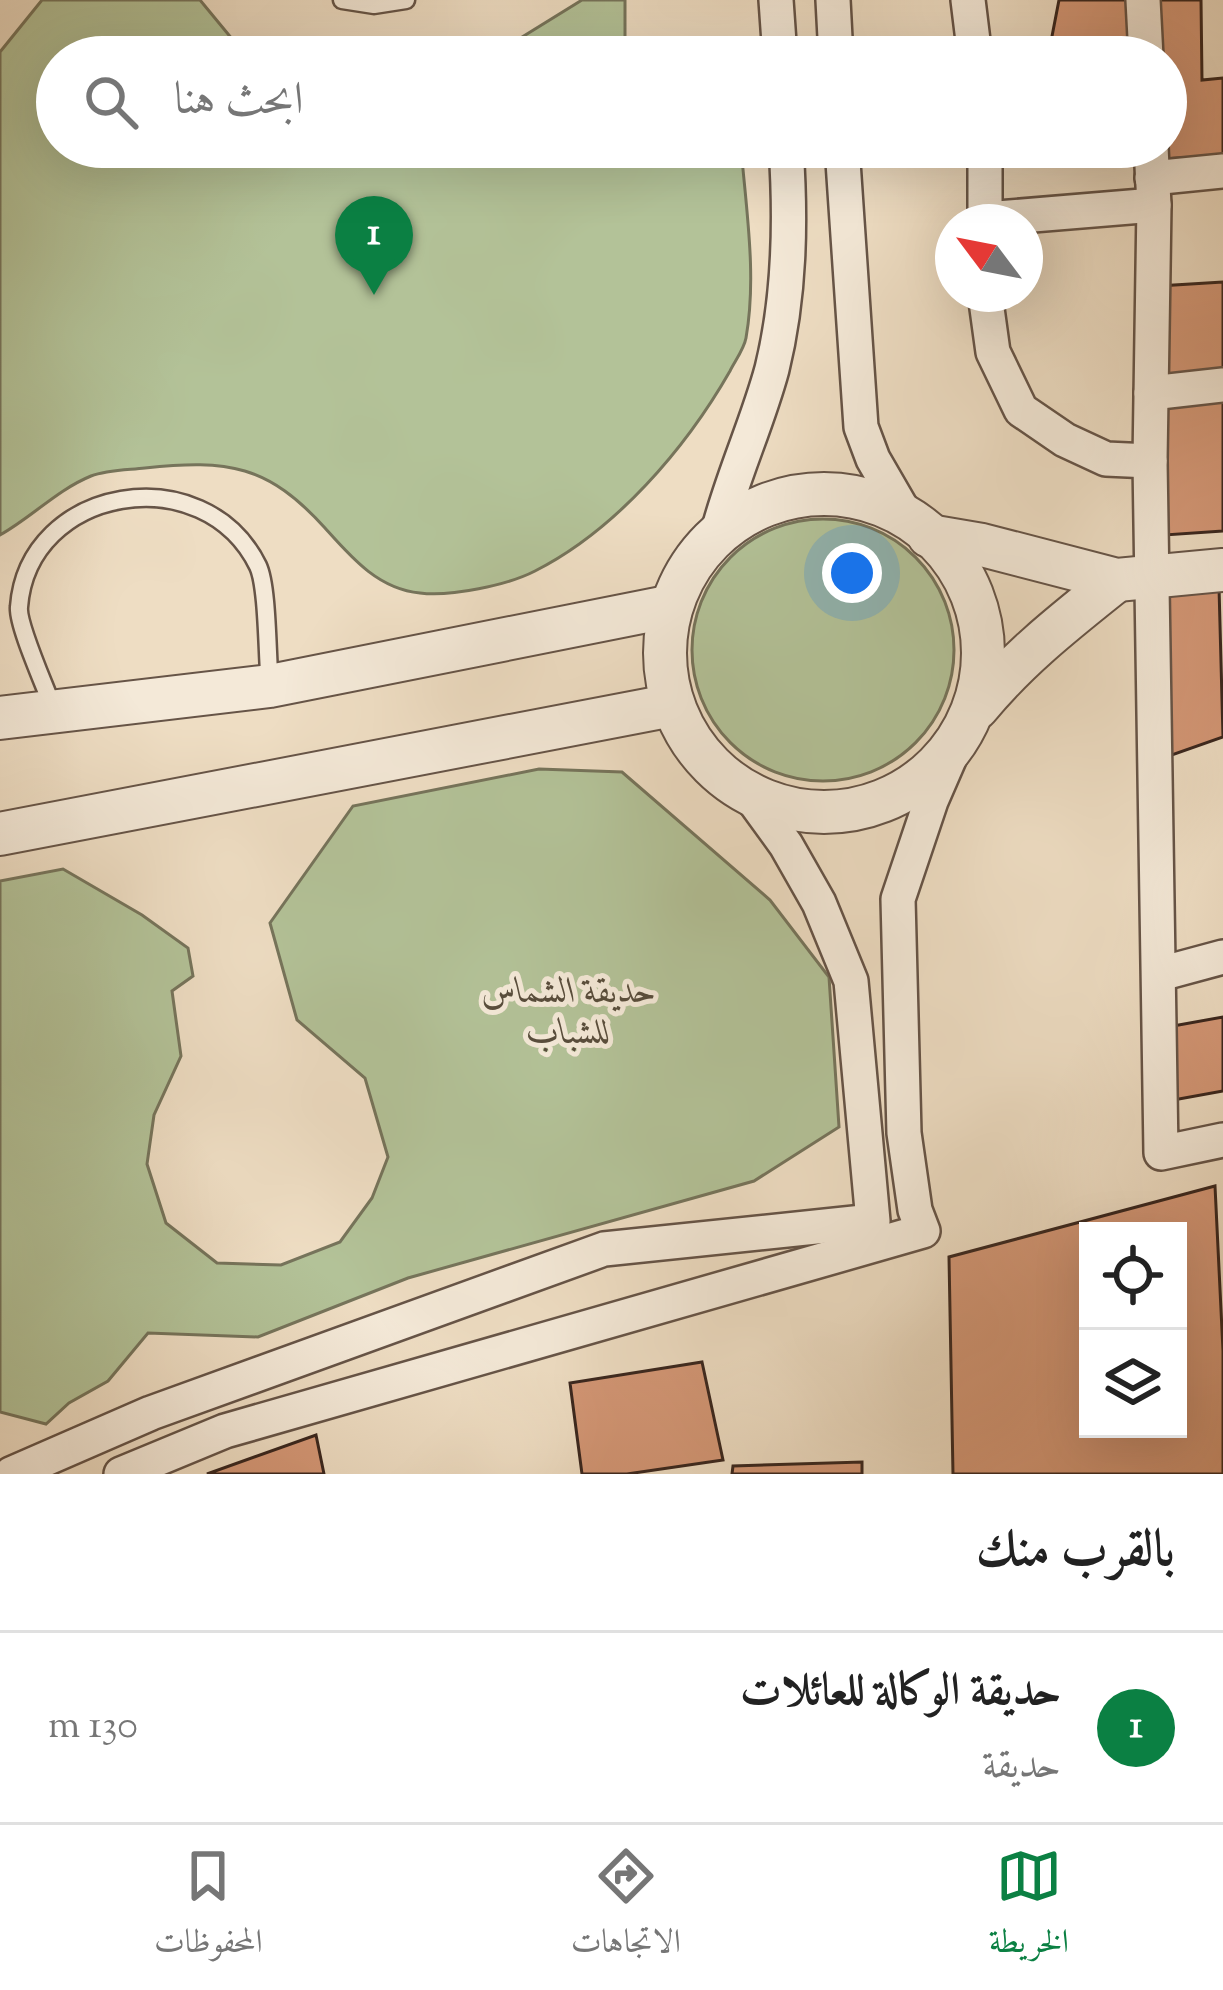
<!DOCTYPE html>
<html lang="ar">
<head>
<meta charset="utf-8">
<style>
	body { margin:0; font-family:"Sorts Mill Goudy",Amiri,serif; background:#f6f6f6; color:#222; direction:rtl }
	.controls { position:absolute; right:36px; bottom:36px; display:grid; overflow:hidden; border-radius:0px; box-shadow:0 12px 48px #0002 }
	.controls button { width:108px; height:108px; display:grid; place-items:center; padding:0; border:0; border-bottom:3px solid #e0e0e0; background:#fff; color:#222; font:60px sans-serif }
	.compass { position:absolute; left:935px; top:204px; width:108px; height:108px; border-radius:50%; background:#fff; box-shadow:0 12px 48px #0002; rotate:302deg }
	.you { position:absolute; left:852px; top:573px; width:42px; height:42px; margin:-30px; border:9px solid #fff; border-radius:50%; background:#1a73e8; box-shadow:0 0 0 18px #1a73e833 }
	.badge { display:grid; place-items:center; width:78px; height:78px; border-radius:50%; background:#0b8043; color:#fff; font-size:39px; font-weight:700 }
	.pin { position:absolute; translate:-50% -99px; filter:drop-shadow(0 3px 6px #0008) }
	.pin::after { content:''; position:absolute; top:63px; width:42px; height:36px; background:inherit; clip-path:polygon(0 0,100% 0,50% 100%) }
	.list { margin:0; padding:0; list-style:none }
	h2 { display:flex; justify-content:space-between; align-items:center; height:156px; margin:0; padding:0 48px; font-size:51px }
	h2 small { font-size:39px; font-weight:400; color:#767676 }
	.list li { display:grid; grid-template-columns:78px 1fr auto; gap:36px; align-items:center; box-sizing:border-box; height:192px; padding:0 48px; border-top:3px solid #e0e0e0 }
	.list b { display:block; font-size:45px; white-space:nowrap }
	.list p { margin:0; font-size:39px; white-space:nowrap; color:#767676 }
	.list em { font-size:39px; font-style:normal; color:#767676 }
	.icon { flex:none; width:66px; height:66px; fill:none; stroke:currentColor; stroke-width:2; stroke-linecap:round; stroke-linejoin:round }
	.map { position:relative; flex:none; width:1223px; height:1474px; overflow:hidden; direction:ltr }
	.search { position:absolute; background:#fff; box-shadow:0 12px 48px #0002; left:36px; right:36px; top:36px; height:132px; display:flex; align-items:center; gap:30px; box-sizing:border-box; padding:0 42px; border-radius:66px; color:#767676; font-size:45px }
	.sheet { height:348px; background:#fff }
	nav { display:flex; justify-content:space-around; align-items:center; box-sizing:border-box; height:168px; border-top:3px solid #e0e0e0; background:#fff; font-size:33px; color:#767676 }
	nav a { display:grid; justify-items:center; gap:6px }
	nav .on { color:#0b8043 }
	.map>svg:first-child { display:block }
</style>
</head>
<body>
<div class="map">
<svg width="1223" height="1474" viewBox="0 0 1223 1474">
	<rect width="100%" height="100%" fill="#eeddc3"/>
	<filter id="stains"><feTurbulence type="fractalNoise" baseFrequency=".00167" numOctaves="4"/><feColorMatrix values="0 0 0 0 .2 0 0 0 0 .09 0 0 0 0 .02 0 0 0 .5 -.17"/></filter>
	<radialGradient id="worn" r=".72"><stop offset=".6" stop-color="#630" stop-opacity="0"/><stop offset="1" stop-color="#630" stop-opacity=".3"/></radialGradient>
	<g fill="#b3c298" stroke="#76745b" stroke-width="3">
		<path d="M42 0H200L247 57H57V147H741C746 209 757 276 746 338 744 349 735 361 730 371 686 448 616 530 535 571 508 585 450 597 420 593 378 589 351 557 325 528 268 465 228 459 145 468 128 470 107 470 91 476 57 490 32 517 0 535V52Z"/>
		<polygon points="582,0 625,0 625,57 490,57"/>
		<circle cx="823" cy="650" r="131"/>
		<polygon points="539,769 622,772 770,900 829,977 839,1127 754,1181 408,1278 258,1337 148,1333 108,1381 69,1403 46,1424 0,1412 0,881 63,869 142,915 188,948 193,976 172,991 181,1056 154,1115 147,1164 166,1223 217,1263 281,1265 340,1242 372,1198 388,1157 365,1078 297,1020 270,923 353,806"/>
	</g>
	<g fill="#d49776" stroke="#39261e" stroke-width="3" fill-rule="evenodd">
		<polygon points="1059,0 1127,0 1129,57 1048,57"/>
		<polygon points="1152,0 1201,0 1202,80 1223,78 1223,156 1159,159 1166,147 1166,57 1155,57"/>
		<polygon points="1223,282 1223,369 1161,377 1159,286"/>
		<polygon points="1223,394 1223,531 1165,535 1161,400"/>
		<polygon points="1219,587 1223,737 1169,756 1160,590"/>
		<polygon points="1223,1017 1223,1091 1168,1101 1162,1028"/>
		<path d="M1215 1186 1223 1351V1474H953L949 1257ZM1088 1231H1178V1429H1088Z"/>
		<polygon points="702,1362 723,1460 627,1474 582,1474 570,1383"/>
		<polygon points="316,1435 324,1474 207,1474"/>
		<polygon points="862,1462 862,1474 732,1474 733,1466"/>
	</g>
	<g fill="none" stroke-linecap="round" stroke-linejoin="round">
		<defs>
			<g id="service">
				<polyline points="342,0 374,5 406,0"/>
				<path d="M54 711C47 690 17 625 19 607 28 486 204 456 258 566 268 587 267 659 270 685"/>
			</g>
			<g id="minor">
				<polyline points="776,0 780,57"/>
				<polyline points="833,0 836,57"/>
				<polyline points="968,0 975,57"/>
				<polyline points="1143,0 1146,57"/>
				<polyline points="842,147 861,427 873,459 906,516"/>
				<polyline points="985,147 985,222"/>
				<polyline points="1151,147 1154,205 1150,461 1161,1153 1223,1140"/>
				<polyline points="1152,178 1223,171"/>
				<polyline points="985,219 1154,205"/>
				<polyline points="985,294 993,352 1021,410 1065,440 1106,459 1150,461"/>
				<polyline points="1151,393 1223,385"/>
				<path d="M717 536C731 479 757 425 772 369 790 296 791 221 786 147"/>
				<polyline points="1160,974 1223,957"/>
				<polyline points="11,1474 151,1413 604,1249 873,1221 851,981 819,903 786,845 749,794"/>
				<polyline points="121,1474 225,1431 923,1231 915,1210 904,1133 898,899 931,801 957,741"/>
			</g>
			<g id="tertiary">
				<circle cx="824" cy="653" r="159"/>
				<polyline points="929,536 982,545 1117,580 1223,570"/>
				<path d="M977 708C1018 658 1067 620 1117 580"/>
				<polyline points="0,718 270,686 667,607"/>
				<polyline points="0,834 673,705"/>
			</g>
		</defs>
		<use href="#service" stroke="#665447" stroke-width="21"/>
		<use href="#minor" stroke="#665447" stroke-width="38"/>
		<use href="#tertiary" stroke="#665447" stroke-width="46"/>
		<use href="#service" stroke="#f4e9d8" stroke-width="16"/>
		<use href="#minor" stroke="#f4e9d8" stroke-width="33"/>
		<use href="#tertiary" stroke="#f4e9d8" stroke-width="42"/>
	</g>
	<g text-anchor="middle" stroke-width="10" stroke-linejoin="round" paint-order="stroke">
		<g font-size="36" font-style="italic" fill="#584d3c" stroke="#f4e9d8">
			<text x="569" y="1002">حديقة الشماس<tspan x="569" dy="41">للشباب</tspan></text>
		</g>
	</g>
	<rect width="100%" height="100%" filter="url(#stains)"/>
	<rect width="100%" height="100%" fill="url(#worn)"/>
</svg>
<div class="controls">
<button><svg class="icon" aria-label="locate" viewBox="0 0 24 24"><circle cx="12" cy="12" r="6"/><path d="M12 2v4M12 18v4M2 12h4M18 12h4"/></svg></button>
<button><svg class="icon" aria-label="layers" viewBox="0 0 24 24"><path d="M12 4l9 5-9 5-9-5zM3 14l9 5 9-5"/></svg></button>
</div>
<svg class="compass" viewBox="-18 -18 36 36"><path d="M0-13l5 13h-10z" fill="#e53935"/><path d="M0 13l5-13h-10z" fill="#767676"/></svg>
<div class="you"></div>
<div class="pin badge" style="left:374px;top:295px">1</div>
<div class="search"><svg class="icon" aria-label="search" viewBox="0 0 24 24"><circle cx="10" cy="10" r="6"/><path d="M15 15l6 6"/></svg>ابحث هنا</div>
</div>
<section class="sheet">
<h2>بالقرب منك<small></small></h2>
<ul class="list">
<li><span class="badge">1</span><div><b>حديقة الوكالة للعائلات</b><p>حديقة</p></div><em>130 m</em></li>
</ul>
</section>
<nav>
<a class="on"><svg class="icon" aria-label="map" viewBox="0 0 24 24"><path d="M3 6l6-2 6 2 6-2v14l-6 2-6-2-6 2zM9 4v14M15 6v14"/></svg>الخريطة</a>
<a><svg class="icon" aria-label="directions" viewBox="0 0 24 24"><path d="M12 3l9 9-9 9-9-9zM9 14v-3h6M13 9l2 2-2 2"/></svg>الاتجاهات</a>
<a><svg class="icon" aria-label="saved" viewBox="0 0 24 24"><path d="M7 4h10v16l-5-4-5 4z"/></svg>المحفوظات</a>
</nav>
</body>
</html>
